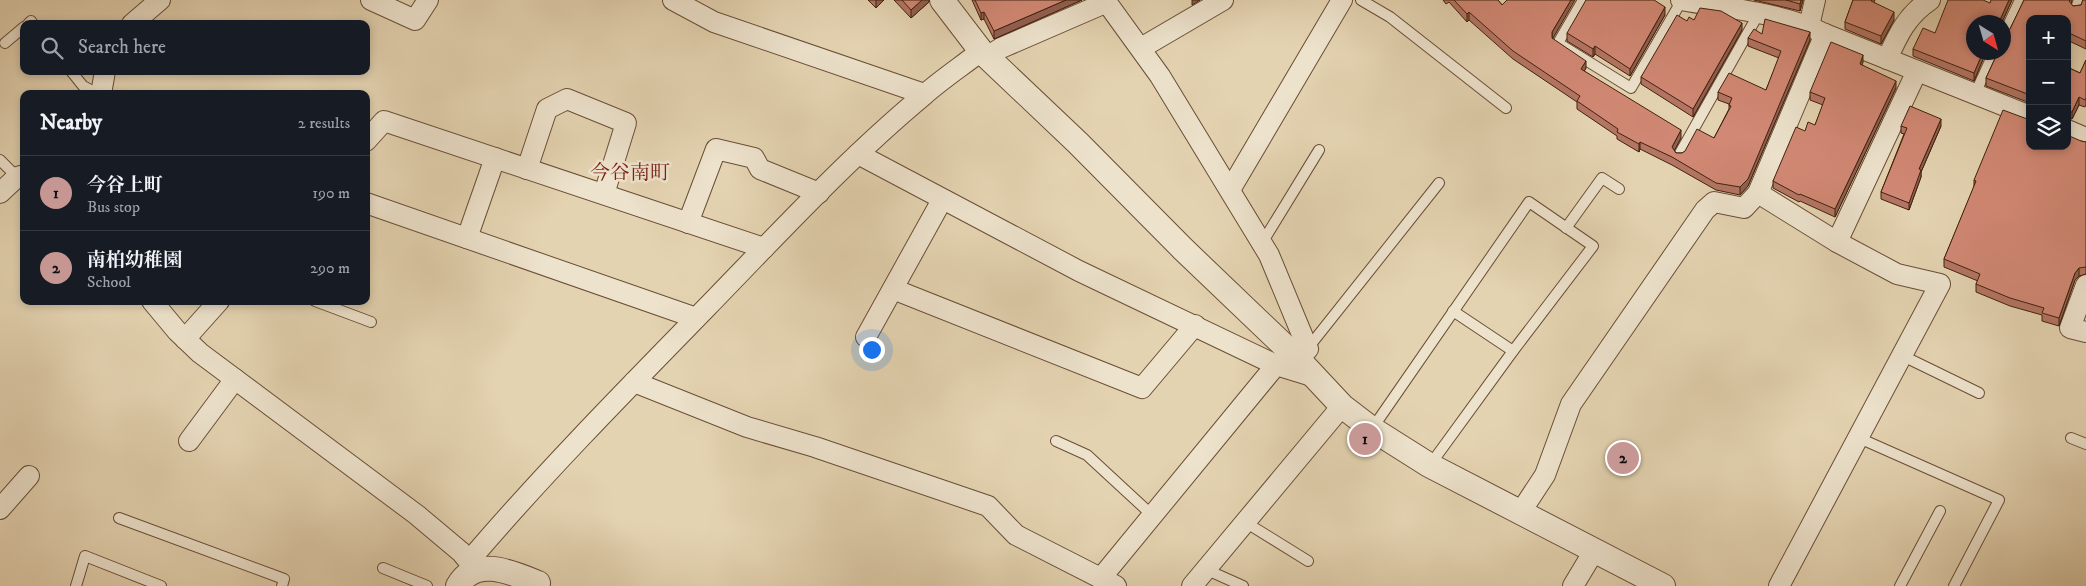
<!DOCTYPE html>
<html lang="en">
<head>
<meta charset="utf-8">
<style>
	body { margin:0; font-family:"IM FELL DW Pica","Noto Serif JP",serif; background:#242831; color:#f1f3f6 }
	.controls { position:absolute; right:15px; top:15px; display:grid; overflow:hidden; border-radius:10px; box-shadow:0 2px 8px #0003 }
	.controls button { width:45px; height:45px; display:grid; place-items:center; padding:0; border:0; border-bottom:1px solid #363941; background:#171b24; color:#f1f3f6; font:25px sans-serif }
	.compass { position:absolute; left:1966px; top:15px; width:45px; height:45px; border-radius:50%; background:#171b24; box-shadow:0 2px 8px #0003; rotate:143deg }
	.you { position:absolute; left:871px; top:349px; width:18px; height:18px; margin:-12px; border:4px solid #fff; border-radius:50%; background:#1a73e8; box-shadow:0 0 0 8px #1a73e833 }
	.badge { display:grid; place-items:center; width:32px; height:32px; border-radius:50%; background:#c59692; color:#111; font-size:16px; font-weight:700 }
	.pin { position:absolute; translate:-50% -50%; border:2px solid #fff; box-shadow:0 1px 5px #0006 }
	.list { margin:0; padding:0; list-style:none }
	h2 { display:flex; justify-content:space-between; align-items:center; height:65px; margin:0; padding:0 20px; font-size:21px }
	h2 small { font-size:16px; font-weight:400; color:#9ea1a6 }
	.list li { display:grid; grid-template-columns:32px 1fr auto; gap:15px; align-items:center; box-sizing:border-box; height:75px; padding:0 20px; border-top:1px solid #363941 }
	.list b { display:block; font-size:19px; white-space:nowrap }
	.list p { margin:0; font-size:16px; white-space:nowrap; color:#9ea1a6 }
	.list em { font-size:16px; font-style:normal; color:#9ea1a6 }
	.icon { flex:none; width:28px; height:28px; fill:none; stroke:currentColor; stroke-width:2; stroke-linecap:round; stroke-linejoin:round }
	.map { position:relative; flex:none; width:2086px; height:586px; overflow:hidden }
	.search { position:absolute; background:#171b24; box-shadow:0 2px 8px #0003; left:20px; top:20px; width:350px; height:55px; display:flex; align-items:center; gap:12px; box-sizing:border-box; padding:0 18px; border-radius:10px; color:#9ea1a6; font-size:19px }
	.panel { position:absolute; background:#171b24; box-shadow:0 2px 8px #0003; left:20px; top:90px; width:350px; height:215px; border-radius:10px }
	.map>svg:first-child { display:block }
</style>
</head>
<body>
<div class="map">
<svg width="2086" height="586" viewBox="0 0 2086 586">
	<rect width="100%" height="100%" fill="#e4d3b1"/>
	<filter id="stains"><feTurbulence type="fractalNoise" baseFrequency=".004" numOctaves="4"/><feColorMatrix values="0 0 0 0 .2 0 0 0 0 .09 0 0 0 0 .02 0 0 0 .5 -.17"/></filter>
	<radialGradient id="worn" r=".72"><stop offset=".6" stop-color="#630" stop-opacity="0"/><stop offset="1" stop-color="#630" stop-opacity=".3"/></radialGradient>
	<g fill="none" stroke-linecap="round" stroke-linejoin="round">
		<defs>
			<g id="service">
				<polyline points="1361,0 1390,17 1506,108"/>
				<polyline points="1583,0 1558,43 1631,88 1682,0"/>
				<polyline points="2076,8 2079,0"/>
				<polyline points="28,24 31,21 33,24"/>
				<polyline points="2004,34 2020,0"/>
				<polyline points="5,43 24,27"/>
				<polyline points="71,71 83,86 98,94"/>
				<polyline points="1975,94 1994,52"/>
				<polyline points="1679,155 1759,13"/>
				<polyline points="0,160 17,177"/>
				<polyline points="1566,228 1602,178 1619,189"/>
				<polyline points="1262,243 1319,150"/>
				<polyline points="315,301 371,322"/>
				<polyline points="1453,311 1513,351"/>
				<polyline points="1308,348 1439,183"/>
				<polyline points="1903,356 1979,393"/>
				<polyline points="1372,429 1529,202 1593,246 1513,351 1430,465"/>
				<polyline points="1859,438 1999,500 1954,586"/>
				<polyline points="2071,438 2086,444"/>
				<polyline points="1056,441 1087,455 1153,516"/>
				<polyline points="119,518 284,579 282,586"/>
				<polyline points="1245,522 1308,561"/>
				<polyline points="383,568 427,586"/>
				<polyline points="1205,569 1243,586"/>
				<polyline points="76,586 85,556 161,586"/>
				<polyline points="1900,586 1940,511"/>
			</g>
			<g id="minor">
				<polyline points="371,0 415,20 428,0"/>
				<polyline points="673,0 714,22 924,94"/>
				<polyline points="1105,0 1160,76 1269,255 1308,349 1298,359"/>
				<path d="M1681 0C1729 9 1781 12 1825 34L2030 116"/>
				<polyline points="132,24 160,0"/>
				<polyline points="1809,26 1815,0"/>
				<polyline points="1141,48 1223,0"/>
				<polyline points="987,57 1001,48 1105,3"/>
				<path d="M1887 59C1898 35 1907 15 1930 0"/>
				<polyline points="101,94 105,71"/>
				<polyline points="2067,130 2086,138"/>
				<polyline points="366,141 384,121 764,248"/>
				<polyline points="858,154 1079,271 1276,365 1315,377"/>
				<polyline points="527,169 547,109 567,99 626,123 604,194"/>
				<polyline points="1230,190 1342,0"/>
				<polyline points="0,193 17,177 24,175"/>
				<polyline points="1758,193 1837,242 1897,274 1940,284 1779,586"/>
				<polyline points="366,203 696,318"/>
				<polyline points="688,223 716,149 754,158 760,169 819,193"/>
				<polyline points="467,238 495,158"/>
				<polyline points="1837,242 1917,71"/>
				<polyline points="2086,285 2070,328 2086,332"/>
				<polyline points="893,289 1142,388 1195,325"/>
				<polyline points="152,301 177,331 200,353 417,515 461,552 475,569"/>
				<polyline points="866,337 942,200"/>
				<polyline points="185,339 219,301"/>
				<polyline points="634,382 747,427 815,447 988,506 1016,535 1116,586"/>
				<polyline points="189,441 235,379"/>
				<polyline points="0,509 29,476"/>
				<polyline points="1520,513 1545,475 1571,404 1705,210 1714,202 1744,208 1758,193 1825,34"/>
				<path d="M475 569V554C549 468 629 387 708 306 778 234 847 159 924 95 942 79 962 66 981 51"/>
				<polyline points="1101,578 1276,365"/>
				<polyline points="1192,586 1342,406"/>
				<polyline points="1573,586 1594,551"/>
			</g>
			<g id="tertiary">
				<polyline points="942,0 981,51 1078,143 1183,249 1298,359 1342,406 1372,429 1429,465 1663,586"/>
				<path d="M458 586C475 555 513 573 538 583"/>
			</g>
		</defs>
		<use href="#service" stroke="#6a4e36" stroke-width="12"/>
		<use href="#minor" stroke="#6a4e36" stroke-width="22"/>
		<use href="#tertiary" stroke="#6a4e36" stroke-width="26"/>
		<use href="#service" stroke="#ede2cc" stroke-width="10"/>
		<use href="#minor" stroke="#ede2cc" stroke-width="20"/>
		<use href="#tertiary" stroke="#ede2cc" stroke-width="24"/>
	</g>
	<g fill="#b47564" stroke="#41220d">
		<polygon points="868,0 884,0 876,8"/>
		<polygon points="894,0 929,0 929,2 911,18"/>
		<polygon points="972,0 1082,0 994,39 984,19 981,20"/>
		<polygon points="1443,0 1498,0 1502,5 1553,39 1586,68 1584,71 1681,138 1674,150 1676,153 1682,153 1714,138 1729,109 1729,104 1718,100 1718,92 1766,90 1779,58 1748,46 1748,38 1762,34 1810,40 1748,186 1740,195 1716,190 1672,165 1640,149 1639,152 1617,139 1617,136 1577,109 1577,102 1513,59 1469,20 1467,22 1449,2 1446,4"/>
		<polygon points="1754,0 1803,0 1800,11"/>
		<polygon points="1853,0 1875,0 1874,2 1894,20 1881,44 1845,29 1845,22"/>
		<polygon points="2012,0 2002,22 1974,22 1974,52 1986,52 1974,81 1913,56 1913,49 1935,33 1990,3"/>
		<polygon points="2024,0 2072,0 2071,4 2073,6 2081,5 2083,0 2086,0 2086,49 2069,41 2067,45 2067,19 2030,19 2030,103 1986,86 1986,78 1998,52 2004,52 2004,32 2007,32 2010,29"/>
		<polygon points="1665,15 1630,76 1595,54 1593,57 1567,41 1567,33"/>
		<polygon points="1694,20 1742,30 1693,117 1641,84 1641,77 1687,21"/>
		<polygon points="2086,60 2086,105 2085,107 2079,105 2072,119 2067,118 2067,67 2080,73"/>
		<polygon points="1863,62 1862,65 1896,88 1835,217 1800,201 1799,202 1773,188 1773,181 1805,131 1815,125 1823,105 1810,100 1810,92"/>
		<polygon points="1901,126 1941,126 1921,172 1921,177 1909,210 1881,199 1881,192 1904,134 1901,133"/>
		<polygon points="2081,141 2086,142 2086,274 2079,276 2075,280 2059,326 2042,321 2042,315 2010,306 1976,292 1976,284 1978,281 1944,267 1944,259 1974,187 1974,180"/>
	</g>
	<g fill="#925f51" stroke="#41220d">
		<polygon points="876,0 884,0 876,8"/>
		<polygon points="922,0 929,0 929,2 911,18 911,10"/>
		<polygon points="1066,0 1082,0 994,39 994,31"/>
		<polygon points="1192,0 1200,0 1192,5"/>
		<polygon points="1571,0 1575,0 1552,40 1552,32"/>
		<polygon points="1801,0 1803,0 1800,11 1800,4"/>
		<polygon points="2009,0 2012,0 2002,22 1999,22"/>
		<polygon points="1665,7 1665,15 1630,76 1630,69"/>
		<polygon points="984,12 984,19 981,20 981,13"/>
		<polygon points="1469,12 1469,20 1467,22 1467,14"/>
		<polygon points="1894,12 1894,20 1881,44 1881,36"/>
		<polygon points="1742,23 1742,30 1693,117 1693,109"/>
		<polygon points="1810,32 1810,40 1748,186 1740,195 1740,187"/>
		<polygon points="2069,33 2069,41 2067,45 2067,37"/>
		<polygon points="1595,46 1595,54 1593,57 1593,49"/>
		<polygon points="1983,52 1986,52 1974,81 1974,73"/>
		<polygon points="1863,55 1863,62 1860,71 1860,64"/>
		<polygon points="1586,61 1586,68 1581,77 1581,69"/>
		<polygon points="1896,81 1896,88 1835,217 1835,209"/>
		<polygon points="2079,97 2079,105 2072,119 2072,112"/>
		<polygon points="1941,119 1941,126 1921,172 1921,177 1909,210 1909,203 1919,169"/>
		<polygon points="1681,130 1681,138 1672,155 1672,147"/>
		<polygon points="1640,142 1640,149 1639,152 1639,144"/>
		<polygon points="2079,268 2079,276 2075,280 2059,326 2059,318 2075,273"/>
	</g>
	<g fill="#d18874" stroke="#41220d">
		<polygon points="902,0 922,0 911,10"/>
		<polygon points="975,0 1066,0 994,31 984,12 981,13"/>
		<polygon points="1454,0 1498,0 1502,5 1507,0 1571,0 1552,32 1552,38 1586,61 1581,69 1681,130 1672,147 1676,153 1682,153 1685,151 1697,129 1714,138 1731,106 1729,105 1732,98 1718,92 1729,73 1766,90 1781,51 1748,38 1754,29 1762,34 1765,19 1810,32 1748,179 1740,187 1716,183 1672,157 1640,142 1639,144 1617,132 1618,129 1577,101 1580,96 1513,51 1469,12 1467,14"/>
		<polygon points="1586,0 1654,0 1665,7 1630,69 1595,46 1593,49 1567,33"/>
		<polygon points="1786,0 1801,0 1800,4"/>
		<polygon points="1853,0 1872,0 1871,1 1894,12 1881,36 1845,22"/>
		<polygon points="1948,0 1983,0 1990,3 1991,0 2009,0 1999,22 1974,22 1974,52 1983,52 1974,73 1913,49 1923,28 1935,33"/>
		<polygon points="2024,0 2070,0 2069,1 2073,6 2081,5 2083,0 2086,0 2086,41 2069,33 2067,37 2067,19 2030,19 2030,95 1986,78 1998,52 2004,52 2004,32 2007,32 2010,29"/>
		<polygon points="1700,8 1721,11 1742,23 1693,109 1641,77 1677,15 1687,21 1689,17 1694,20"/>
		<polygon points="1831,42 1863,55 1860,64 1896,81 1835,209 1800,194 1799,195 1773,181 1796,127 1805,131 1808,122 1815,125 1825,98 1810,92"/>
		<polygon points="2086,60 2086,98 2085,100 2079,97 2072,112 2067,111 2067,67 2080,73"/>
		<polygon points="1910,106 1941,119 1919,169 1921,170 1909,203 1881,192 1907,128 1901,126"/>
		<polygon points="2003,110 2030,120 2030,146 2067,146 2067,135 2081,141 2086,142 2086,267 2079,268 2075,273 2059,318 2042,313 2044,308 2010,298 1976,284 1980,274 1944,259 1976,181 1974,180"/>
	</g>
	<g text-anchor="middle" stroke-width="5" stroke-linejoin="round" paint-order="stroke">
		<g font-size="20" fill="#7a1f14" stroke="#ede2cc">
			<text x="630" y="179">今谷南町</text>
		</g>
	</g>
	<rect width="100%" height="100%" filter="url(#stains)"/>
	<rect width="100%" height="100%" fill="url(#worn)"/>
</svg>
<div class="controls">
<button>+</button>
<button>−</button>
<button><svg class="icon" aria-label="layers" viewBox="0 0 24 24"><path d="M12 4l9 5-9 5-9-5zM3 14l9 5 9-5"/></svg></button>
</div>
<svg class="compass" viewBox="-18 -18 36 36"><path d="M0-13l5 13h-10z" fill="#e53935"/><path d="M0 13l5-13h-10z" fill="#9ea1a6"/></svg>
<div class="you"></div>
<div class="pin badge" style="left:1365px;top:439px">1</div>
<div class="pin badge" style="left:1623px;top:458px">2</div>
<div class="search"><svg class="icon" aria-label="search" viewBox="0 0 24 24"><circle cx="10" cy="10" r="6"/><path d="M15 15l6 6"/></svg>Search here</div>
<section class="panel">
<h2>Nearby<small>2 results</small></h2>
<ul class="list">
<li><span class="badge">1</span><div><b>今谷上町</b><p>Bus stop</p></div><em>190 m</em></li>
<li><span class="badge">2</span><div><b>南柏幼稚園</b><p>School</p></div><em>290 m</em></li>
</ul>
</section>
</div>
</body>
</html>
